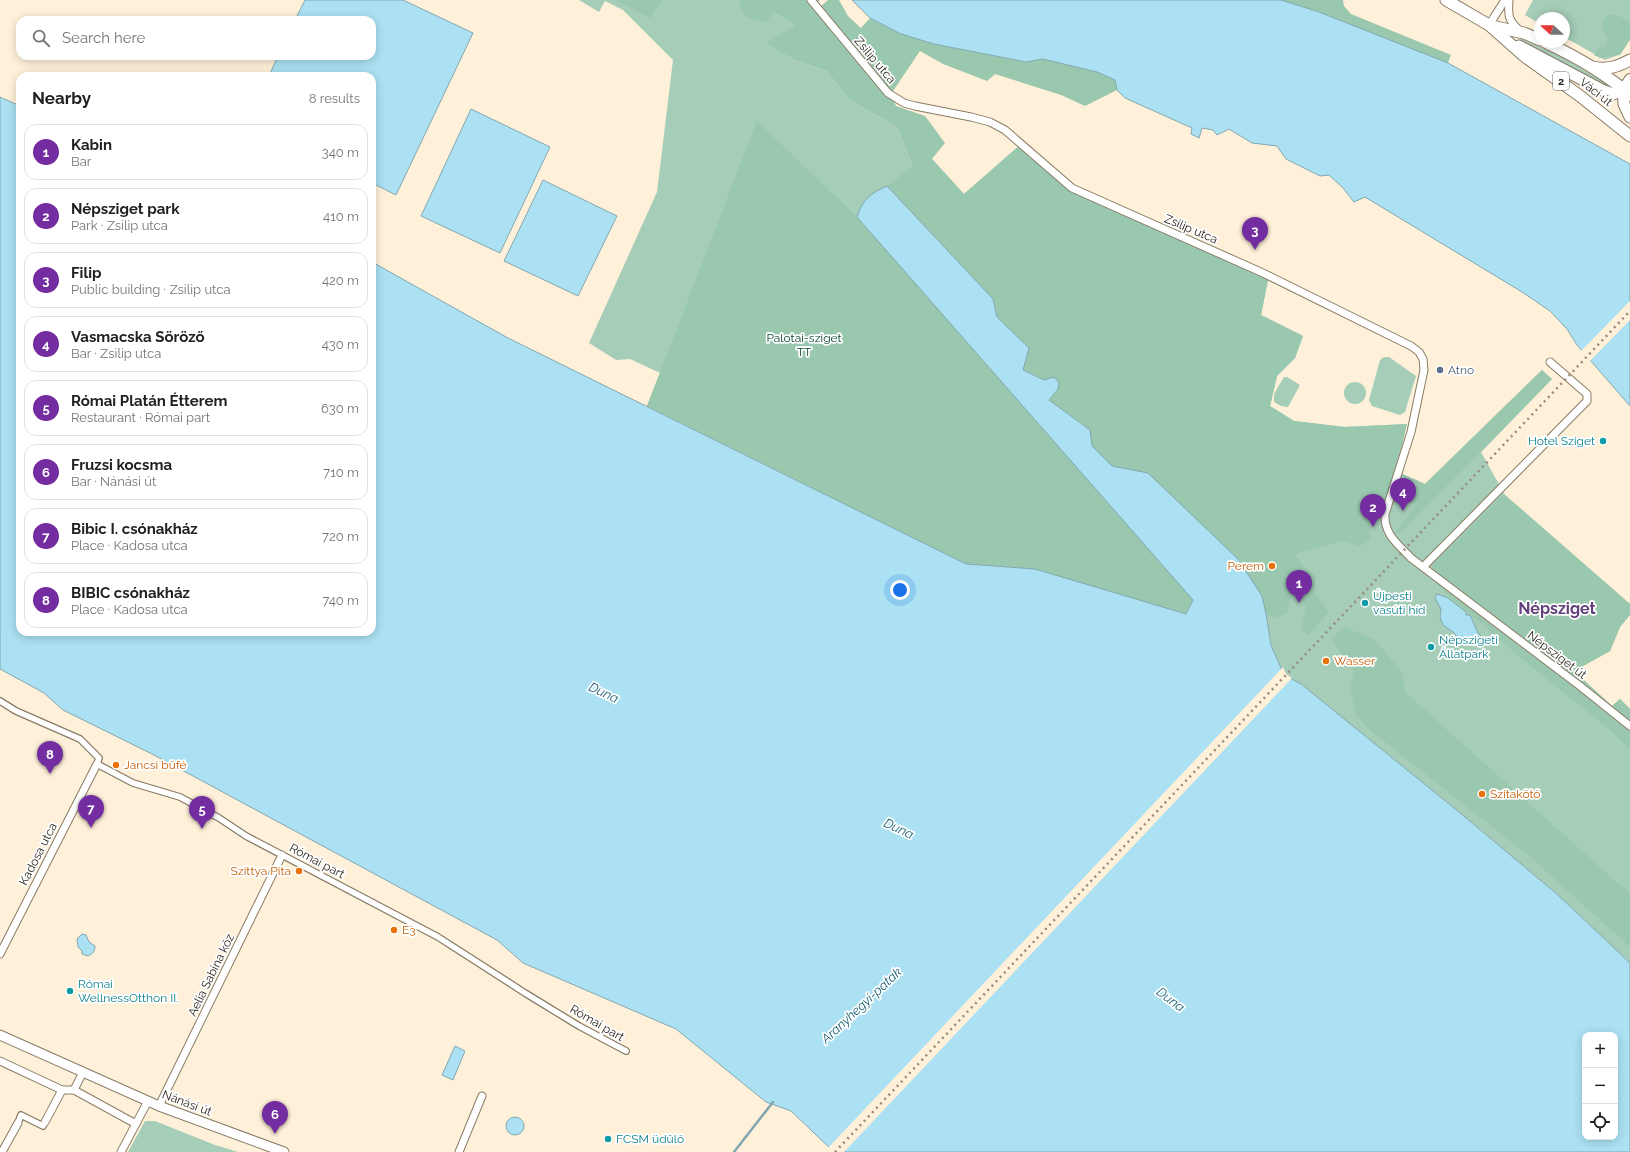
<!DOCTYPE html>
<html lang="en">
<head>
<meta charset="utf-8">
<style>
	body { margin:0; font-family:Raleway,sans-serif; background:#f2f2f2; color:#202124 }
	.controls { position:absolute; right:12px; bottom:12px; display:grid; overflow:hidden; border-radius:8px; box-shadow:0 2px 10px #0003 }
	.controls button { width:36px; height:36px; display:grid; place-items:center; padding:0; border:0; border-bottom:1px solid #e0e0e0; background:#fff; color:#202124; font:20px sans-serif }
	.compass { position:absolute; left:1534px; top:12px; width:36px; height:36px; border-radius:50%; background:#fff; box-shadow:0 2px 10px #0003; rotate:291deg }
	.you { position:absolute; left:900px; top:590px; width:14px; height:14px; margin:-10px; border:3px solid #fff; border-radius:50%; background:#1a73e8; box-shadow:0 0 0 6px #1a73e833 }
	.badge { display:grid; place-items:center; width:26px; height:26px; border-radius:50%; background:#732da1; color:#fff; font-size:13px; font-weight:700 }
	.pin { position:absolute; translate:-50% -33px; filter:drop-shadow(0 1px 2px #0008) }
	.pin::after { content:''; position:absolute; top:21px; width:14px; height:12px; background:inherit; clip-path:polygon(0 0,100% 0,50% 100%) }
	.list { margin:0; padding:0; list-style:none }
	h2 { display:flex; justify-content:space-between; align-items:center; height:52px; margin:0; padding:0 16px; font-size:17px }
	h2 small { font-size:13px; font-weight:400; color:#757577 }
	.list li { display:grid; grid-template-columns:26px 1fr auto; gap:12px; align-items:center; box-sizing:border-box; height:56px; margin:0 8px 8px; padding:0 8px; border:1px solid #e0e0e0; border-radius:12px }
	.list b { display:block; font-size:15px; white-space:nowrap }
	.list p { margin:0; font-size:13px; white-space:nowrap; color:#757577 }
	.list em { font-size:13px; font-style:normal; color:#757577 }
	.icon { flex:none; width:22px; height:22px; fill:none; stroke:currentColor; stroke-width:2; stroke-linecap:round; stroke-linejoin:round }
	.map { position:relative; flex:none; width:1630px; height:1152px; overflow:hidden }
	.search { position:absolute; background:#fff; box-shadow:0 2px 10px #0003; left:16px; top:16px; width:360px; height:44px; display:flex; align-items:center; gap:10px; box-sizing:border-box; padding:0 14px; border-radius:12px; color:#757577; font-size:15px }
	.panel { position:absolute; background:#fff; box-shadow:0 2px 10px #0003; left:16px; top:72px; width:360px; height:564px; border-radius:12px }
	.map>svg:first-child { display:block }
</style>
</head>
<body>
<div class="map">
<svg width="1630" height="1152" viewBox="0 0 1630 1152">
	<rect width="100%" height="100%" fill="#fff0d9"/>
	<g fill="#a5cdb7">
		<polygon points="579,0 739,0 738,2 773,12 794,25 767,43 792,59 827,71 837,85 850,100 898,128 912,166 890,184 932,159 964,194 1021,144 1072,188 1193,242 1268,280 1261,315 1303,336 1295,358 1277,376 1270,406 1294,421 1345,427 1407,424 1395,471 1425,484 1542,370 1552,379 1481,452 1505,495 1630,604 1630,615 1620,627 1610,651 1574,671 1612,706 1620,699 1630,709 1630,963 1558,895 1459,812 1301,684 1284,675 1271,645 1266,614 1262,596 1148,473 1112,466 1092,446 1090,430 1058,389 997,316 993,299 887,186 1194,600 1186,614 1035,569 966,564 647,406 660,373 630,359 616,360 589,343 657,192 673,60 623,10 605,1 599,12"/>
		<polygon points="1533,0 1630,0 1630,36 1618,55 1605,60 1564,37 1564,18 1540,18 1540,24 1525,15"/>
		<polygon points="1519,39 1521,39 1556,54 1608,84 1606,87 1520,41"/>
		<polygon points="1384,357 1389,357 1416,376 1405,412 1400,415 1372,406 1369,400 1380,360"/>
		<polygon points="1284,377 1287,377 1300,385 1288,407 1281,406 1274,402 1274,394"/>
		<circle cx="1355" cy="393" r="11"/>
		<polygon points="145,1121 155,1121 215,1145 238,1152 128,1152"/>
	</g>
	<g fill="#9ac8af">
		<polygon points="616,0 662,0 650,18"/>
		<polygon points="739,0 820,0 816,4 819,8 828,0 839,0 848,16 861,28 870,18 901,34 934,44 1026,62 1043,59 1097,72 1116,80 1117,90 1085,106 1061,95 995,74 987,81 943,64 920,51 891,94 896,106 925,116 945,143 932,159 964,194 1021,144 1072,188 1193,242 1268,280 1261,315 1303,336 1295,358 1277,376 1270,406 1294,421 1345,427 1407,424 1396,471 1425,484 1542,370 1552,379 1481,452 1399,534 1397,531 1416,504 1396,490 1369,524 1370,539 1360,546 1343,541 1295,554 1304,567 1316,576 1314,593 1329,612 1308,636 1301,629 1306,607 1299,590 1290,598 1288,612 1277,618 1266,614 1261,596 1148,473 1112,466 1092,446 1090,430 1049,400 1058,389 1044,380 1023,370 1029,348 997,316 993,299 887,186 912,166 898,128 850,100 837,85 827,71 792,59 766,43 794,25 773,12 766,23 746,17 738,2"/>
		<polygon points="1281,0 1343,0 1344,6 1351,14 1451,55 1448,63 1319,12"/>
		<path d="M1611 14 1624 18 1630 22V40L1620 55 1600 58 1594 55 1598 49 1606 45 1608 39C1603 31 1601 25 1605 17Z"/>
		<polygon points="757,121 857,217 1194,600 1186,614 1035,569 966,564 647,406"/>
		<polygon points="1505,495 1630,604 1630,615 1620,627 1610,651 1574,671 1612,706 1620,699 1630,709 1630,750 1610,730 1522,659 1437,585 1432,565 1500,498"/>
		<polygon points="1343,627 1374,639 1402,672 1406,693 1630,894 1630,947 1528,855 1372,732 1356,715 1350,688 1354,671 1331,639"/>
	</g>
	<g fill="#abe1f2" stroke="#83a7b0" fill-rule="evenodd">
		<polygon points="305,0 403,0 473,33 396,195 372,183 372,76 269,76 278,56 372,56 372,20 295,20"/>
		<polygon points="852,0 1281,0 1319,12 1448,63 1630,164 1630,406 1577,345 1567,329 1550,311 1522,292 1365,197 1354,202 1343,188 1329,175 1320,176 1286,159 1277,146 1252,143 1229,129 1217,135 1213,130 1202,128 1199,138 1191,134 1192,128 1125,98 1117,90 1115,80 1097,72 1043,59 1026,62 934,44 901,34 870,18"/>
		<path d="M0 97 20 106V632H372V262L508 338 966 564 1035 569 1186 614 1193 600 857 217C862 200 871 193 887 186L993 299 997 317 1029 348 1023 370 1044 380 1054 377 1059 383 1058 389 1049 400 1090 430 1092 446 1112 466 1148 473 1238 559 1262 596 1266 614 1271 645 1284 675 1301 684 1459 812 1558 895 1630 963V1152H834L791 1111 766 1102 676 1029 523 963 497 940 154 755 63 710 44 693 0 669ZM1585 1035H1615V1137H1585Z"/>
		<polygon points="471,109 550,147 500,253 421,216"/>
		<polygon points="543,180 617,216 578,296 504,261"/>
		<polygon points="1437,594 1448,598 1466,612 1466,615 1470,615 1478,633 1481,636 1467,641 1460,640 1453,632 1443,625 1440,617 1441,609 1435,598"/>
		<path d="M82 934 86 935 89 942 95 946C95 952 92 954 88 956L82 954V951L78 947 77 939Z"/>
		<polygon points="455,1046 465,1051 453,1080 442,1075"/>
		<circle cx="515" cy="1126" r="9"/>
	</g>
	<g fill="#fff0d9">
		<polygon points="1630,301 1630,320 1589,362 1580,352"/>
		<polygon points="1283,667 1286,674 1292,678 844,1152 831,1152 827,1149"/>
	</g>
	<g fill="none" stroke-linecap="round" stroke-linejoin="round">
		<polyline stroke="#83a7b0" stroke-width="2.5" points="734,1152 773,1102"/>
		<defs>
			<g id="pedestrian">
				<polyline points="0,701 16,711 80,739 99,758 97,764 133,783 180,797 219,818 246,836 438,937 525,993 579,1026 626,1051"/>
				<polyline points="18,1123 21,1115 43,1126 45,1122"/>
			</g>
			<g id="minor">
				<path d="M811 0 888 93 904 103 915 106 971 117 990 122 1005 130 1072 188 1263 273 1411 346 1419 352 1423 359 1424 370 1411 432 1385 514C1384 535 1398 544 1411 558L1580 686 1630 726"/>
				<path d="M1509 0C1508 16 1508 20 1520 31"/>
				<polyline points="1489,25 1505,0"/>
				<polyline points="1424,566 1587,401 1587,394 1550,362"/>
				<polyline points="0,954 97,764"/>
				<polyline points="0,1061 62,1090 74,1090 136,1124"/>
				<polyline points="74,1090 83,1072"/>
				<polyline points="159,1106 282,855"/>
				<polyline points="45,1122 62,1090"/>
				<polyline points="2,1152 18,1123"/>
				<polyline points="121,1152 148,1101"/>
				<polyline points="459,1152 482,1096"/>
			</g>
			<polyline id="tertiary" points="0,1035 159,1106 284,1152"/>
			<polyline id="secondary" points="1623,89 1630,79"/>
			<g id="primary">
				<polyline points="1446,0 1489,25 1524,56 1580,96 1630,136"/>
				<polyline points="1491,26 1524,33 1540,40"/>
				<path d="M1545 42C1575 56 1605 73 1630 95"/>
				<polyline points="1519,46 1604,91 1613,94 1623,89"/>
				<path d="M1592 67C1607 70 1617 67 1630 60"/>
				<polyline points="1623,89 1624,104 1630,117"/>
			</g>
		</defs>
		<use href="#pedestrian" stroke="#897c67" stroke-width="8"/>
		<use href="#minor" stroke="#897c67" stroke-width="9"/>
		<use href="#tertiary" stroke="#897c67" stroke-width="11"/>
		<use href="#secondary" stroke="#897c67" stroke-width="12"/>
		<use href="#primary" stroke="#897c67" stroke-width="13"/>
		<use href="#pedestrian" stroke="#fff" stroke-width="5.5"/>
		<use href="#minor" stroke="#fff" stroke-width="7"/>
		<use href="#tertiary" stroke="#fff" stroke-width="9"/>
		<use href="#secondary" stroke="#fff" stroke-width="10"/>
		<use href="#primary" stroke="#fff" stroke-width="11"/>
		<polyline stroke="#978c7c" stroke-width="2.5" stroke-dasharray="2 4" stroke-linecap="butt" points="835,1152 1630,311"/>
	</g>
	<circle fill="#5c6f8a" stroke="#fff" stroke-width="1.5" cx="1440" cy="370" r="4"/>
	<g fill="#0f9aa8" stroke="#fff" stroke-width="1.5">
		<circle cx="1603" cy="441" r="4"/>
		<circle cx="1365" cy="603" r="4"/>
		<circle cx="1431" cy="647" r="4"/>
		<circle cx="70" cy="991" r="4"/>
		<circle cx="608" cy="1139" r="4"/>
	</g>
	<g fill="#e8710a" stroke="#fff" stroke-width="1.5">
		<circle cx="1272" cy="566" r="4"/>
		<circle cx="1326" cy="661" r="4"/>
		<circle cx="116" cy="765" r="4"/>
		<circle cx="1482" cy="794" r="4"/>
		<circle cx="299" cy="871" r="4"/>
		<circle cx="394" cy="930" r="4"/>
	</g>
	<g text-anchor="middle" stroke-width="3.5" stroke-linejoin="round" paint-order="stroke">
		<rect fill="#fff" stroke="#66625d" stroke-width="1" x="1553" y="72" width="16" height="18" rx="3"/>
		<g font-size="11" font-weight="bold" fill="#251f17">
			<text x="1561" y="85">2</text>
		</g>
		<g font-size="12" fill="#251f17" stroke="#fff">
			<text transform="translate(875 60) rotate(50)" y="4">Zsilip utca</text>
			<text transform="translate(1596 92) rotate(38)" y="4">Váci út</text>
			<text transform="translate(1191 229) rotate(23)" y="4">Zsilip utca</text>
			<text transform="translate(1557 655) rotate(37)" y="4">Népsziget út</text>
			<text transform="translate(38 854) rotate(-63)" y="4">Kadosa utca</text>
			<text transform="translate(317 861) rotate(28)" y="4">Római part</text>
			<text transform="translate(211 975) rotate(-64)" y="4">Aelia Sabina köz</text>
			<text transform="translate(597 1023) rotate(30)" y="4">Római part</text>
			<text transform="translate(187 1103) rotate(21)" y="4">Nánási út</text>
		</g>
		<g font-size="12" fill="#003e27" stroke="#fff">
			<text x="804" y="342">Palotai-sziget<tspan x="804" dy="14">TT</tspan></text>
		</g>
		<g font-size="12" fill="#4e5e75" stroke="#fff" text-anchor="start">
			<text x="1448" y="374">Atno</text>
		</g>
		<g font-size="12" fill="#0d838f" stroke="#fff" text-anchor="start">
			<text x="1595" y="445" text-anchor="end">Hotel Sziget</text>
			<text x="1373" y="600">Újpesti<tspan x="1373" dy="14">vasúti híd</tspan></text>
			<text x="1439" y="644">Népszigeti<tspan x="1439" dy="14">Állatpark</tspan></text>
			<text x="78" y="988">Római<tspan x="78" dy="14">WellnessOtthon II.</tspan></text>
			<text x="616" y="1143">FCSM üdülő</text>
		</g>
		<g font-size="12" fill="#c56008" stroke="#fff" text-anchor="start">
			<text x="1264" y="570" text-anchor="end">Perem</text>
			<text x="1334" y="665">Wasser</text>
			<text x="124" y="769">Jancsi büfé</text>
			<text x="1490" y="798">Szitakötő</text>
			<text x="291" y="875" text-anchor="end">Szittya Pita</text>
			<text x="402" y="934">E3</text>
		</g>
		<g font-size="13" font-style="italic" fill="#195f70" stroke="#fff">
			<text transform="translate(604 692) rotate(25)" y="5">Duna</text>
			<text transform="translate(899 828) rotate(25)" y="5">Duna</text>
			<text transform="translate(1171 999) rotate(37)" y="5">Duna</text>
			<text transform="translate(861 1005) rotate(-43)" y="5">Aranyhegyi-patak</text>
		</g>
		<g font-size="16" font-weight="bold" fill="#61407b" stroke="#fff">
			<text x="1557" y="614">Népsziget</text>
		</g>
	</g>
</svg>
<div class="controls">
<button>+</button>
<button>−</button>
<button><svg class="icon" aria-label="locate" viewBox="0 0 24 24"><circle cx="12" cy="12" r="6"/><path d="M12 2v4M12 18v4M2 12h4M18 12h4"/></svg></button>
</div>
<svg class="compass" viewBox="-18 -18 36 36"><path d="M0-13l5 13h-10z" fill="#e53935"/><path d="M0 13l5-13h-10z" fill="#757577"/></svg>
<div class="you"></div>
<div class="pin badge" style="left:1299px;top:603px">1</div>
<div class="pin badge" style="left:1373px;top:527px">2</div>
<div class="pin badge" style="left:1255px;top:250px">3</div>
<div class="pin badge" style="left:1403px;top:511px">4</div>
<div class="pin badge" style="left:202px;top:829px">5</div>
<div class="pin badge" style="left:275px;top:1134px">6</div>
<div class="pin badge" style="left:91px;top:828px">7</div>
<div class="pin badge" style="left:50px;top:774px">8</div>
<div class="search"><svg class="icon" aria-label="search" viewBox="0 0 24 24"><circle cx="10" cy="10" r="6"/><path d="M15 15l6 6"/></svg>Search here</div>
<section class="panel">
<h2>Nearby<small>8 results</small></h2>
<ul class="list">
<li><span class="badge">1</span><div><b>Kabin</b><p>Bar</p></div><em>340 m</em></li>
<li><span class="badge">2</span><div><b>Népsziget park</b><p>Park · Zsilip utca</p></div><em>410 m</em></li>
<li><span class="badge">3</span><div><b>Filip</b><p>Public building · Zsilip utca</p></div><em>420 m</em></li>
<li><span class="badge">4</span><div><b>Vasmacska Söröző</b><p>Bar · Zsilip utca</p></div><em>430 m</em></li>
<li><span class="badge">5</span><div><b>Római Platán Étterem</b><p>Restaurant · Római part</p></div><em>630 m</em></li>
<li><span class="badge">6</span><div><b>Fruzsi kocsma</b><p>Bar · Nánási út</p></div><em>710 m</em></li>
<li><span class="badge">7</span><div><b>Bibic I. csónakház</b><p>Place · Kadosa utca</p></div><em>720 m</em></li>
<li><span class="badge">8</span><div><b>BIBIC csónakház</b><p>Place · Kadosa utca</p></div><em>740 m</em></li>
</ul>
</section>
</div>
</body>
</html>
